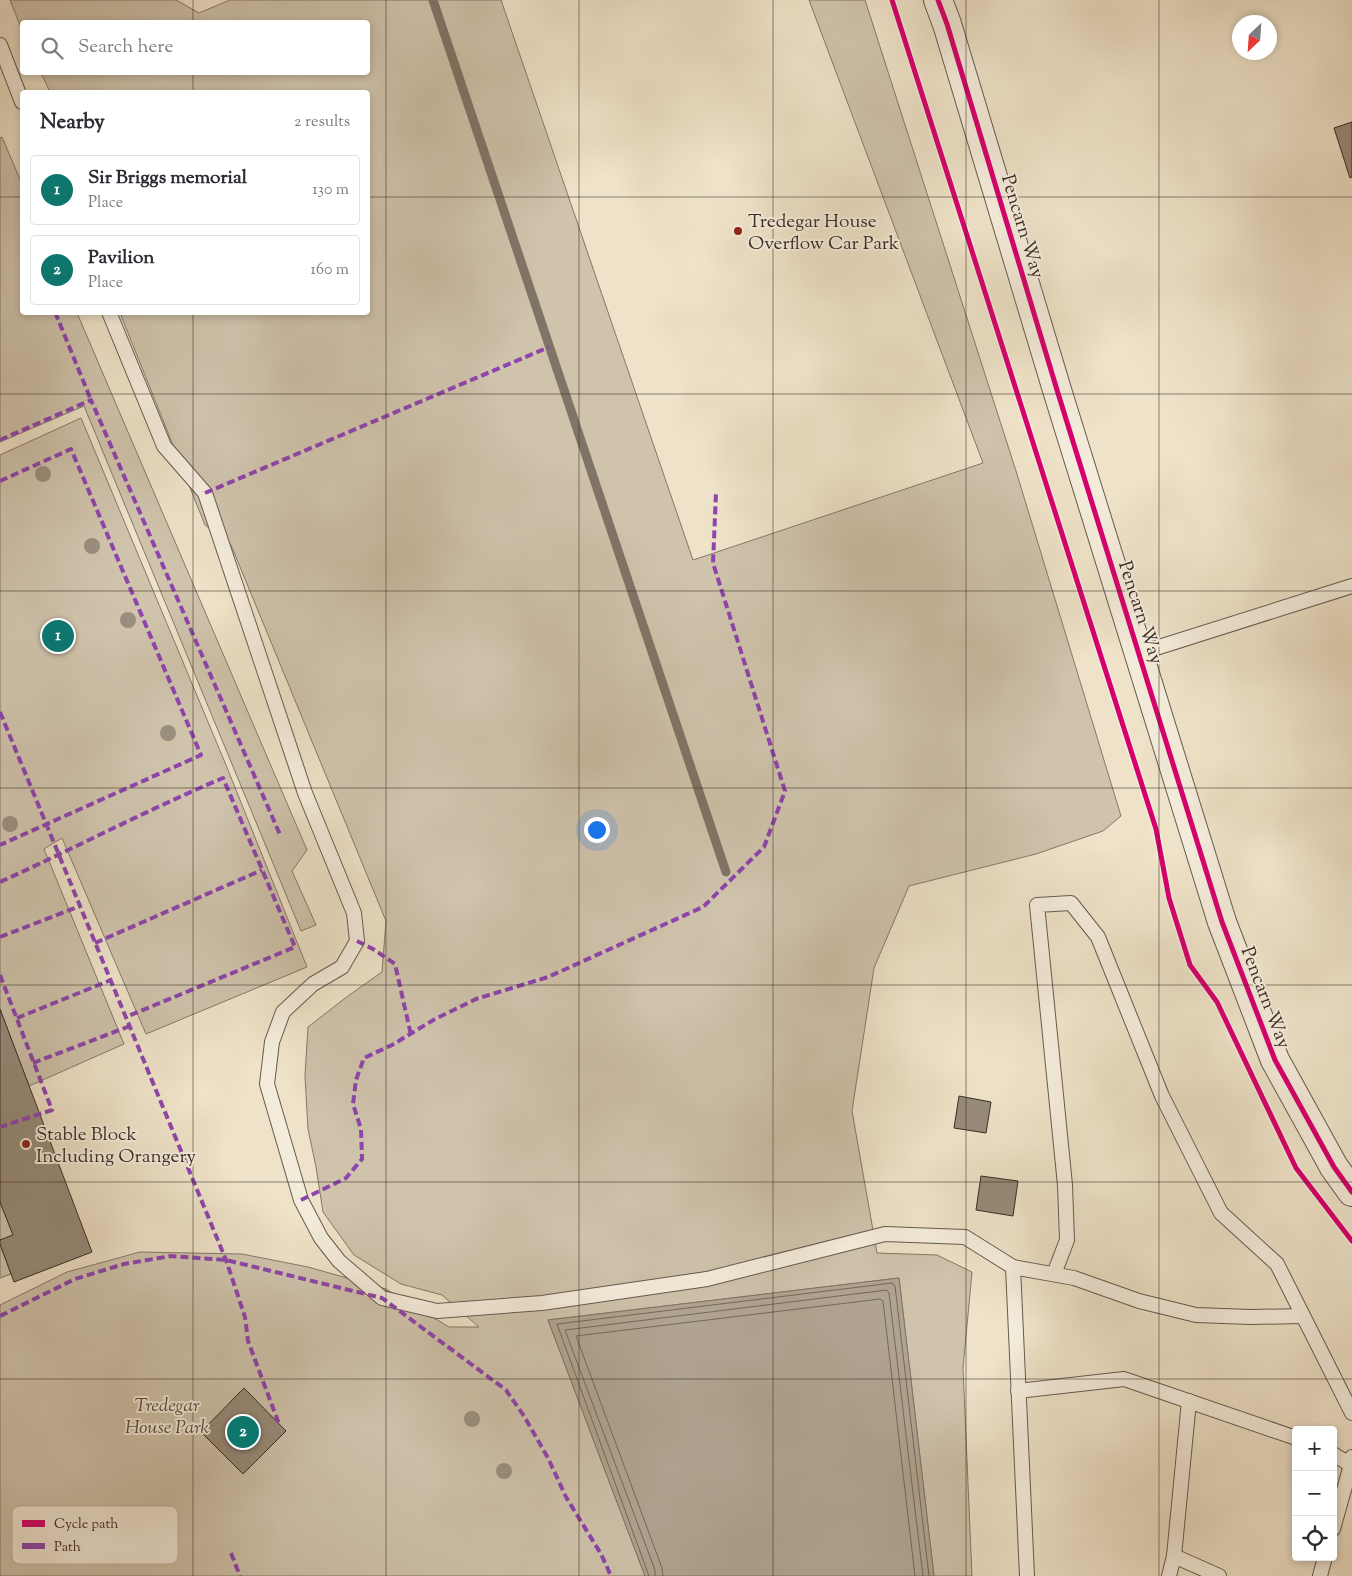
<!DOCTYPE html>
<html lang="en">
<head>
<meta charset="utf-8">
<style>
	body { margin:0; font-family:"Sorts Mill Goudy",serif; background:#f2f2f3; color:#2b2b33 }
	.controls { position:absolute; right:15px; bottom:15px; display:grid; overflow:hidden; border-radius:5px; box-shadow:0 2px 8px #0003 }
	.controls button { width:45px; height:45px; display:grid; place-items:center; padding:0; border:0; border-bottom:1px solid #e1e1e2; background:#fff; color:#2b2b33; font:25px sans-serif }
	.compass { position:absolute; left:1232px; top:15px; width:45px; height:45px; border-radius:50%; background:#fff; box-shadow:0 2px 8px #0003; rotate:205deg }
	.you { position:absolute; left:596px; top:829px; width:18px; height:18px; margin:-12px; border:4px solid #fff; border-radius:50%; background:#1a73e8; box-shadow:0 0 0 8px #1a73e833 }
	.badge { display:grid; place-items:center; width:32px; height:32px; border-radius:50%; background:#0f766e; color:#fff; font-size:16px; font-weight:700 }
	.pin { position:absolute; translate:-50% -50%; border:2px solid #fff; box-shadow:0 1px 5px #0006 }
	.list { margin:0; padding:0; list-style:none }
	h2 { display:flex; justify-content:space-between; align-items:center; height:65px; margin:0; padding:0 20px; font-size:21px }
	h2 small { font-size:16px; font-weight:400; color:#7c7c81 }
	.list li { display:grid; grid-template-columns:32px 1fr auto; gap:15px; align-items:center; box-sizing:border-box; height:70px; margin:0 10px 10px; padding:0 10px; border:1px solid #e1e1e2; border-radius:5px }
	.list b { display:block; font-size:19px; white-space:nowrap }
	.list p { margin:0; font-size:16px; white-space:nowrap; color:#7c7c81 }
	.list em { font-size:16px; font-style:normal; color:#7c7c81 }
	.icon { flex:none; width:28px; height:28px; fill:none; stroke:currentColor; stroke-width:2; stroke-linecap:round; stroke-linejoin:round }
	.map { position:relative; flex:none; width:1352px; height:1576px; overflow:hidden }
	.search { position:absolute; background:#fff; box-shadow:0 2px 8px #0003; left:20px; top:20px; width:350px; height:55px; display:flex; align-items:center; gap:12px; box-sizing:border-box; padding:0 18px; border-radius:5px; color:#7c7c81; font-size:19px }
	.panel { position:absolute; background:#fff; box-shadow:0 2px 8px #0003; left:20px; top:90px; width:350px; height:225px; border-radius:5px }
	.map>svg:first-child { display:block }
</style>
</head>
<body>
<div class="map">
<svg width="1352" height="1576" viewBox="0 0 1352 1576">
	<rect width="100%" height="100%" fill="#eee2c8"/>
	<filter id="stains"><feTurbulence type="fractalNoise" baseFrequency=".004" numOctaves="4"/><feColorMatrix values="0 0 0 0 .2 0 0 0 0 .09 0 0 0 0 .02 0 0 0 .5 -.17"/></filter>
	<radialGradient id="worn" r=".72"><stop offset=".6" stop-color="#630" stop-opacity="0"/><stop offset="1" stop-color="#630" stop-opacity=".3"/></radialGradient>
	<g fill="#cfc3ac" stroke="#847869">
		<polygon points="10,0 176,0 199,13 230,0 501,0 693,560 983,463 809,0 865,0 1016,471 1121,816 1103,831 1036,854 909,886 874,968 852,1111 877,1253 937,1255 972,1272 963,1368 972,1576 934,1576 899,1278 548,1320 645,1576 0,1576 0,1305 67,1272 140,1252 242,1254 308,1267 386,1289 449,1327 479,1327 442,1295 401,1284 354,1255 323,1212 316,1167 308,1129 305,1076 308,1027 348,996 382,972 386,921 231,545 205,525 120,313 368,312 368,92 50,92 41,73 368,72 368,22 22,22 22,30"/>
		<polygon points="2,137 22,184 22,312 77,313 307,850 292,871 316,925 301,931 84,406 0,442 0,138"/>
		<polygon points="81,418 226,765 307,967 146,1034 62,838 44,849 124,1044 29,1086 0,1009 0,455"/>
		<polygon points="0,1202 13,1235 0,1240"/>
		<polygon points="0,1244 11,1274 0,1278"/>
	</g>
	<polygon fill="#b0a491" stroke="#807466" points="899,1278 934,1576 645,1576 548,1320"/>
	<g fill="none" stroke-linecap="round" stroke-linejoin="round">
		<g stroke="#74685c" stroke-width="1">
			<polyline points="649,1576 557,1324 892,1283 895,1286 929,1576"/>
			<polyline points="655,1576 655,1570 565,1330 887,1290 889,1293 923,1576"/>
			<polyline points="663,1576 662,1568 576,1336 880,1299 883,1301 915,1576"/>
		</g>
		<polyline stroke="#807466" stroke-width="9" points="433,0 726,872"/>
	</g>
	<g fill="#978b7a" stroke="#382c26">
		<polygon points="1352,122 1352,177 1350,178 1334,128"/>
		<polygon points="0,1009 92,1252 14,1282 0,1244 0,1240 13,1235 0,1202"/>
		<polygon points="959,1096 991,1102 986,1133 954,1128"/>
		<polygon points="981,1176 1018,1181 1013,1216 976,1210"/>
		<polygon points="244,1388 286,1431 243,1474 201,1432"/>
	</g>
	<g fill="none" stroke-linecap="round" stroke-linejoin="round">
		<defs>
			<g id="service">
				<polyline points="0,45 22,102"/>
				<polyline points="109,312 164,446 205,493 305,793 354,913 357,941 342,967 313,984 283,1012 272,1042 267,1084 301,1200 321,1238 339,1261 382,1298 437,1311 542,1303 707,1279 885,1234 965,1237 1013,1267 1074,1278 1139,1301 1196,1315 1251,1317 1303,1316"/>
				<polyline points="1140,653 1352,586"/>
				<polyline points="1013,1267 1027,1576"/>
				<polyline points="1054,1274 1067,1240 1065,1185 1037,905 1071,903 1098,937 1162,1096 1221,1213 1277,1264 1352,1413"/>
				<polyline points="1018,1391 1124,1379 1296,1438"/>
				<polyline points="1333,1454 1351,1465"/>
				<polyline points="1333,1529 1351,1465 1352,1457"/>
				<polyline points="1174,1556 1189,1401"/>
				<polyline points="1169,1576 1174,1556 1219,1576"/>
				<polyline points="1320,1576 1325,1557"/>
			</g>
			<polyline id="tertiary" points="938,0 947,24 1057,390 1222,922 1275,1060 1334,1167 1352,1192"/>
		</defs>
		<use href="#service" stroke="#665a4e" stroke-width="16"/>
		<use href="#tertiary" stroke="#665a4e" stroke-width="30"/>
		<use href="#service" stroke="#f4ecdb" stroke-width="14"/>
		<use href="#tertiary" stroke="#f4ecdb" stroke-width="28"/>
		<g stroke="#8e44ad" stroke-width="4" stroke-dasharray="8 4" stroke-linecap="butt">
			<polyline points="55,312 91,400"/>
			<polyline points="0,440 91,400 281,837"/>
			<polyline points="0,481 71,449 201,755 0,845"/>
			<polyline points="205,493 549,347"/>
			<polyline points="0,712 226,1260 245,1317 248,1341 279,1424"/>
			<path d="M0 882C75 848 147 810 223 778L295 947 126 1017"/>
			<polyline points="0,937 80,906"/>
			<polyline points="357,941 373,949 395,964 411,1035"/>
			<polyline points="95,943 262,870"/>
			<polyline points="0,975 52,1110 0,1127"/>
			<polyline points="17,1018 111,980"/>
			<polyline points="33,1063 130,1026"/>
			<polyline points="301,1200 346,1178 362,1159 361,1129 353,1104 356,1080 364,1058 392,1045 435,1019 476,999 548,977 703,907 764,847 785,791 713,563 716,493"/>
			<polyline points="0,1316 75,1279 124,1264 171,1256 226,1260 382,1298 506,1390 524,1416 548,1458 566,1497 601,1554 611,1576"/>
			<polyline points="231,1553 240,1576"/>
		</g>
		<defs>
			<g id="cycleway">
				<polyline points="892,0 1156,829 1169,898 1190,965 1217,1002 1296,1168 1352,1241"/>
				<polyline points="938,0 947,24 1057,390 1222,922 1275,1060 1334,1167 1352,1192"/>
			</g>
		</defs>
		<use href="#cycleway" stroke="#f4ecdb" stroke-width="8"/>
		<use href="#cycleway" stroke="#d6006c" stroke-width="5"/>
	</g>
	<g fill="#9a8e7e">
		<circle cx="43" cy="474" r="8"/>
		<circle cx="92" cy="546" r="8"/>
		<circle cx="128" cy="620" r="8"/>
		<circle cx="168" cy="733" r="8"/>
		<circle cx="10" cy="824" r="8"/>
		<circle cx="472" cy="1419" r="8"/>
		<circle cx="504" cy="1471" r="8"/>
	</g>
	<path fill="none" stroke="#382c26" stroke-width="1" stroke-opacity="0.55" d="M193 0V22M386 0V1576M579 0V1576M773 0V1576M966 0V1576M1159 0V1576M193 72V92M0 197H22M368 197H1352M193 312V1576M0 394H1352M0 591H1352M0 788H1352M0 985H1352M0 1182H1352M0 1379H1352"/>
	<g fill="#8f2418" stroke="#f4ecdb" stroke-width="2">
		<circle cx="738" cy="231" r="5"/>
		<circle cx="26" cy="1144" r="5"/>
	</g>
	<g text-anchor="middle" stroke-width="4" stroke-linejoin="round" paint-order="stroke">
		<g font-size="19" fill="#382c26" stroke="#f4ecdb" text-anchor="start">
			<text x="748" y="227">Tredegar House<tspan x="748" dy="22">Overflow Car Park</tspan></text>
			<text x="36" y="1140">Stable Block<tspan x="36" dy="22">Including Orangery</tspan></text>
		</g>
		<g font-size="19" fill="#382c26" stroke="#f4ecdb">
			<text transform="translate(1024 226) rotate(73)" y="7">Pencarn Way</text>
			<text transform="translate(1142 612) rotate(72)" y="7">Pencarn Way</text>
			<text transform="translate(1267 997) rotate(69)" y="7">Pencarn Way</text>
		</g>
		<g font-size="19" font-style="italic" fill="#564a41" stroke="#f4ecdb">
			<text x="167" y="1411">Tredegar<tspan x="167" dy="22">House Park</tspan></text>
		</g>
	</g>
	<rect x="12" y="1506" width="166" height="58" rx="8" fill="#f4ecdb" stroke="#bcb2a5" stroke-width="1"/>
	<rect x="22" y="1520" width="23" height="7" fill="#d6006c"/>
	<rect x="22" y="1543" width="23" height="6" fill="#8e44ad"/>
	<g font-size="14" fill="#382c26">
		<text x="54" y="1528">Cycle path</text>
		<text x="54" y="1551">Path</text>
	</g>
	<rect width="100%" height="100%" filter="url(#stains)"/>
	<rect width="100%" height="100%" fill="url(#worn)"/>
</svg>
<div class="controls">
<button>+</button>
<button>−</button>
<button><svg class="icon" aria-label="locate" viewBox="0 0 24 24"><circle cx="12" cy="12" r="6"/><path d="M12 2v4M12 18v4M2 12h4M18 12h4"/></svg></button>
</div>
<svg class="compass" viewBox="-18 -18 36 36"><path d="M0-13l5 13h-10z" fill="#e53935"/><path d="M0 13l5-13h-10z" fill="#7c7c81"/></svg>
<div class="you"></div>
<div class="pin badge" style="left:58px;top:636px">1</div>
<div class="pin badge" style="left:243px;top:1432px">2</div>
<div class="search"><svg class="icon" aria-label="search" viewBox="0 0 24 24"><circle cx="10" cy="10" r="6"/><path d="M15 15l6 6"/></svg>Search here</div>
<section class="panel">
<h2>Nearby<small>2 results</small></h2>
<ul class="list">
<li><span class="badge">1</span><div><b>Sir Briggs memorial</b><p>Place</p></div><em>130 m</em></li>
<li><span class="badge">2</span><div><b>Pavilion</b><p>Place</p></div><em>160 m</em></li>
</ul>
</section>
</div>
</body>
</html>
